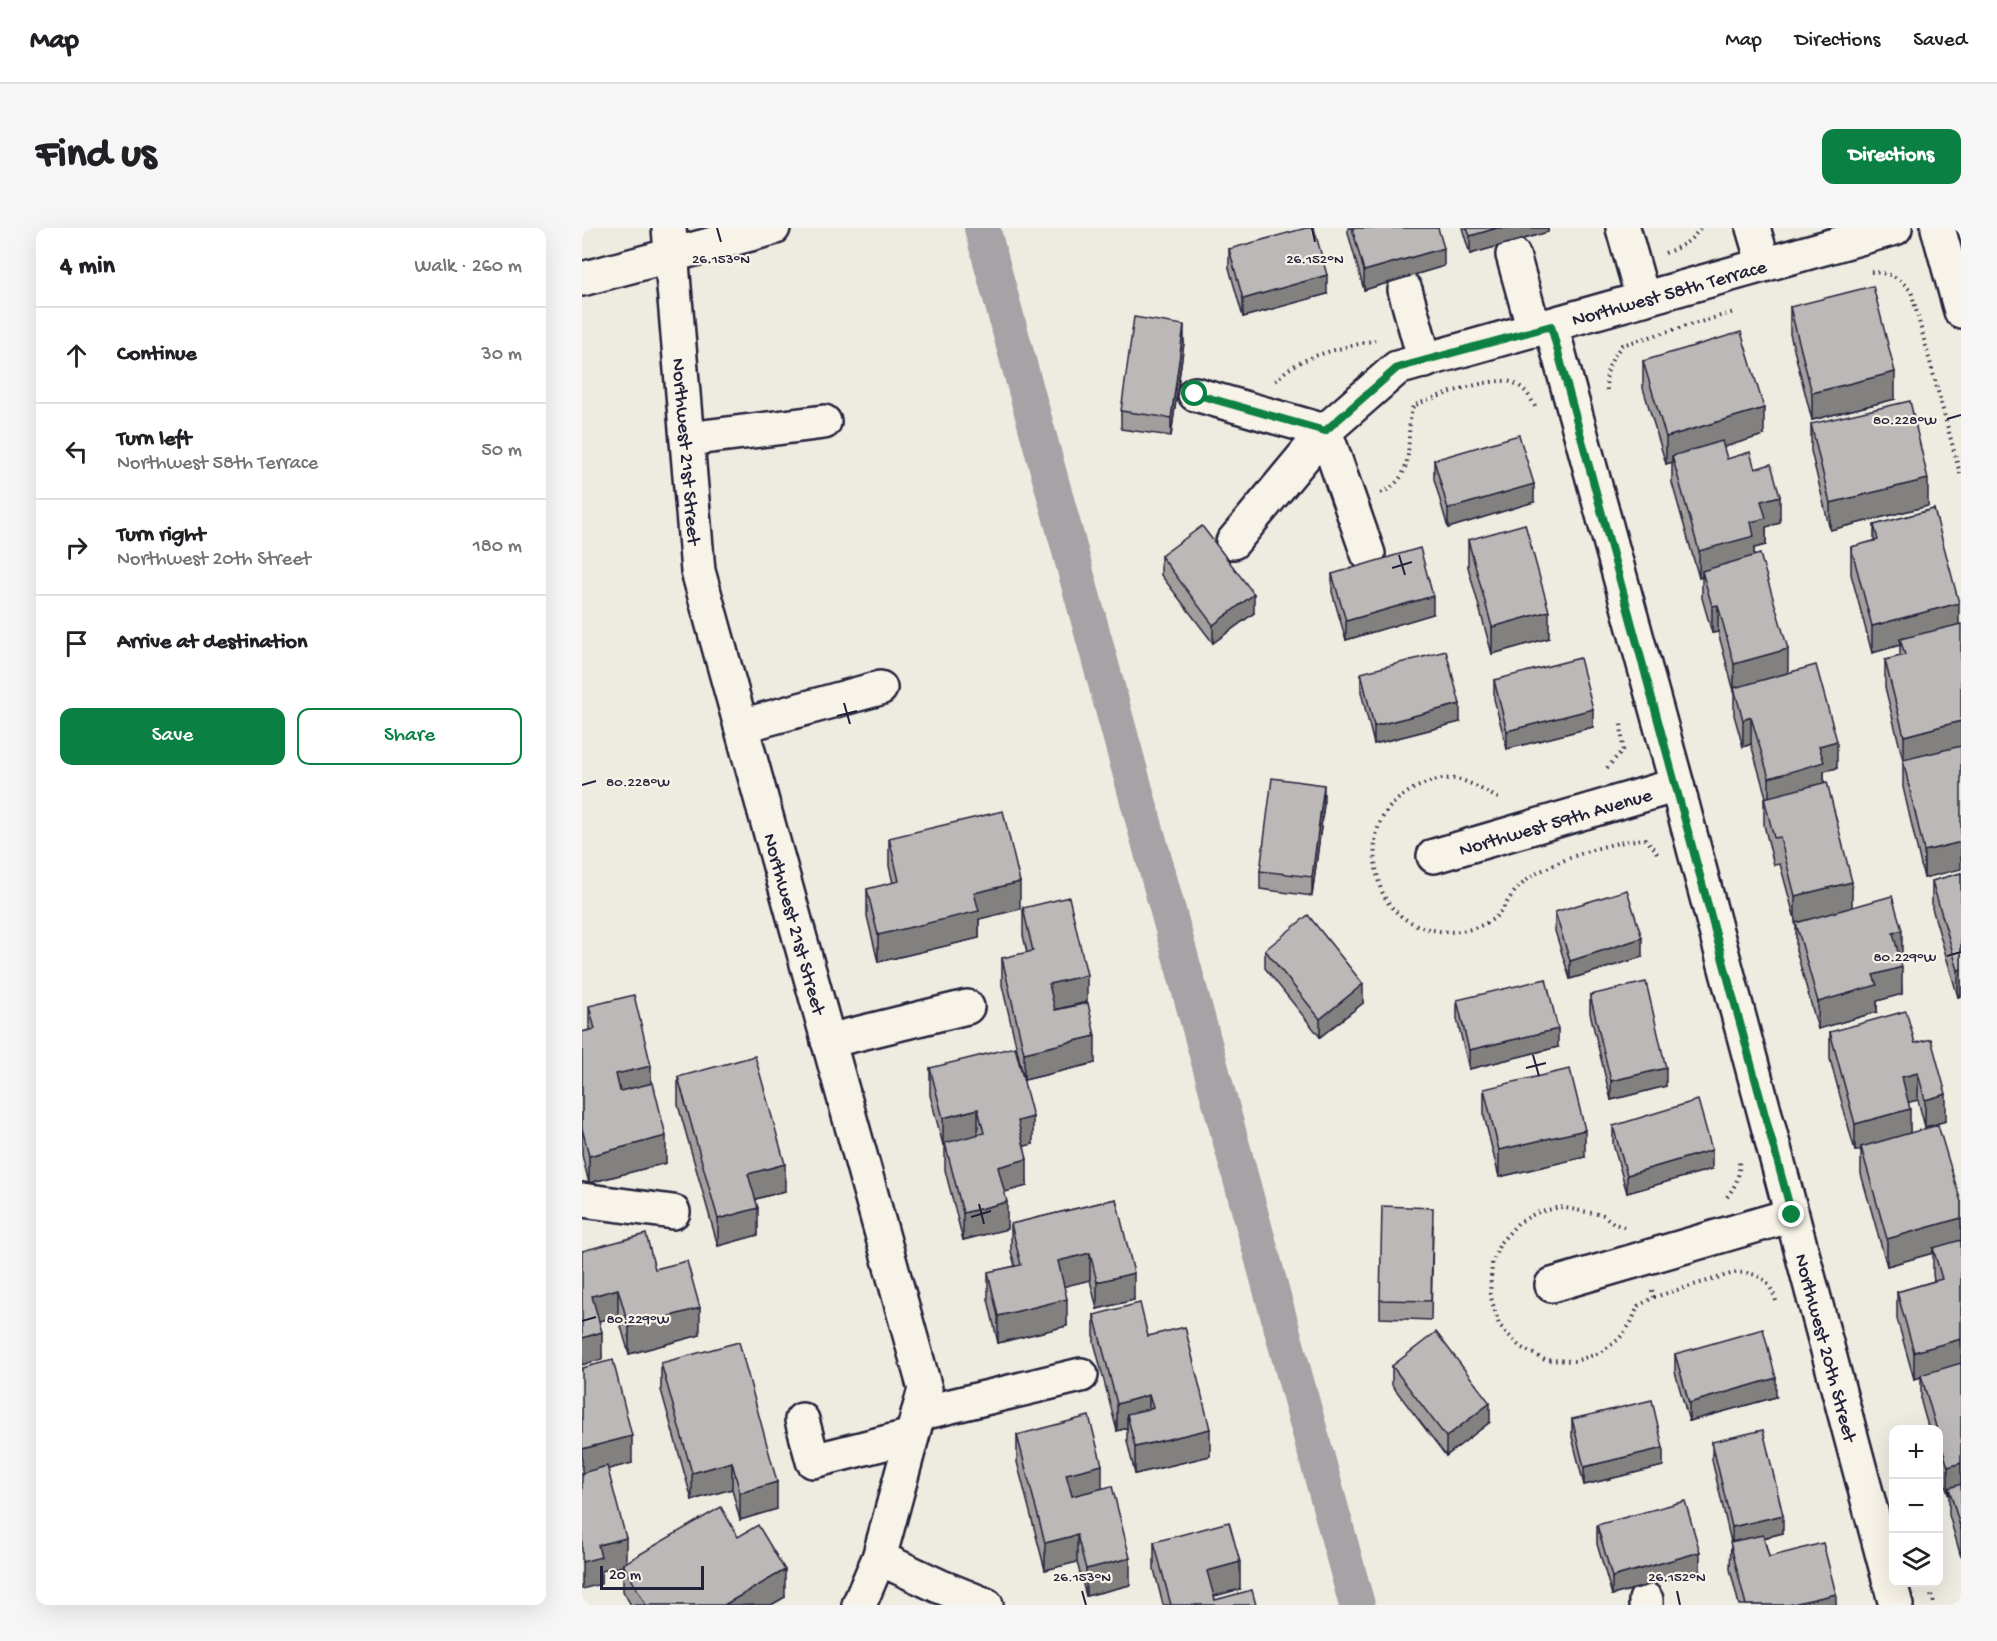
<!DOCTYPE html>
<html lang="en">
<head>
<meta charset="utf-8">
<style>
	body { margin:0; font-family:"Gochi Hand",sans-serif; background:#f6f6f6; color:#202124 }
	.controls { position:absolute; right:18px; bottom:18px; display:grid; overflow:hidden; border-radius:12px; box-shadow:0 6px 24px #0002 }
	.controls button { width:54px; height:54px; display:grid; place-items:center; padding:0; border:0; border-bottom:2px solid #e0e0e0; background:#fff; color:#202124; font:30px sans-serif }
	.scale { position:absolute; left:18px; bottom:15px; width:104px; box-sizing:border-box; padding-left:6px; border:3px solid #22223b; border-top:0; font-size:16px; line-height:21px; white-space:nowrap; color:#22223b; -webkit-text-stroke:4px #f7f3e8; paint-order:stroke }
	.stop { position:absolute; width:18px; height:18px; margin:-14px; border:4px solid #0b8043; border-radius:50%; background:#fff }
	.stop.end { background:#0b8043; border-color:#fff; box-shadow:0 2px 6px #0008 }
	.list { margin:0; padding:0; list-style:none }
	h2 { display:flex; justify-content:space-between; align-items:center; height:78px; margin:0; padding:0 24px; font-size:26px }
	h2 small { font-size:20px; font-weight:400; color:#757577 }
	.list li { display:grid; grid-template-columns:39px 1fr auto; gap:18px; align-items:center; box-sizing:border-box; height:96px; padding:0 24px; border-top:2px solid #e0e0e0 }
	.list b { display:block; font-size:22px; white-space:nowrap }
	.list p { margin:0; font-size:20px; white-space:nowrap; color:#757577 }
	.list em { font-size:20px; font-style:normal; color:#757577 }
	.actions { display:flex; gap:12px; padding:18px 24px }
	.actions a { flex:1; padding:14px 0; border:2px solid #0b8043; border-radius:12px; text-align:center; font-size:21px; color:#0b8043 }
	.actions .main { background:#0b8043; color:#fff }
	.icon { flex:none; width:33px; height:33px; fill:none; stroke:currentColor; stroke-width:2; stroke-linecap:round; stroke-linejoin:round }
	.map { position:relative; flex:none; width:1379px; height:1377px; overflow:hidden; border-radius:12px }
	header { display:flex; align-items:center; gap:36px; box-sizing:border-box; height:84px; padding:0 30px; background:#fff; border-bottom:2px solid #e0e0e0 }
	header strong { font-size:28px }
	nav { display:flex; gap:33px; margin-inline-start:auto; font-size:21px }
	.intro { display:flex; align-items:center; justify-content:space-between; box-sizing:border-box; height:144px; padding:0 36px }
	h1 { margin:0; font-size:42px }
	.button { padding:15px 27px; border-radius:12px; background:#0b8043; color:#fff; font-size:21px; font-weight:700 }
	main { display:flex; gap:36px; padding:0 36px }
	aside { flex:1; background:#fff; border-radius:12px; box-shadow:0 6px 24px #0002 }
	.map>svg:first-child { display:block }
</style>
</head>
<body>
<header>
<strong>Map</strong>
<nav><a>Map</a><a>Directions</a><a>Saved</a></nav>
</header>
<div class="intro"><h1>Find us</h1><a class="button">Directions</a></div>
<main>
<aside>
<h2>4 min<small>Walk · 260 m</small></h2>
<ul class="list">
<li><svg class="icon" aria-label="ahead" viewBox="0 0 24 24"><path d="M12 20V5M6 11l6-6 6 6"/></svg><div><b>Continue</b></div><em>30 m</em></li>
<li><svg class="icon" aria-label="left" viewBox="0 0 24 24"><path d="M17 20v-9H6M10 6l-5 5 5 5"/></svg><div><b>Turn left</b><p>Northwest 58th Terrace</p></div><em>50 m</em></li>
<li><svg class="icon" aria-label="right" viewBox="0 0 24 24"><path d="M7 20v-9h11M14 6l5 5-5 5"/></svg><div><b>Turn right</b><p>Northwest 20th Street</p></div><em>180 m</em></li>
<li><svg class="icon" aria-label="arrive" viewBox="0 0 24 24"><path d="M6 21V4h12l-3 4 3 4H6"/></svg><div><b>Arrive at destination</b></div></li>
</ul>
<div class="actions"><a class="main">Save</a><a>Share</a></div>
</aside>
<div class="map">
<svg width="1379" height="1377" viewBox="0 0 1379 1377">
	<rect width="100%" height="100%" fill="#eeebe1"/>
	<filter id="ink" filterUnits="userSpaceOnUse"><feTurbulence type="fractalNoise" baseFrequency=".0167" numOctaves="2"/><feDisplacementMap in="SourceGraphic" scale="12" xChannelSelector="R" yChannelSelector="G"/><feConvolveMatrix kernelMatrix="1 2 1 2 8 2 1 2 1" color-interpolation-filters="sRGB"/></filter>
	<g filter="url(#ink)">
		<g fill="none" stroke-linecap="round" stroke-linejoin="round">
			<polyline stroke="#a6a3a6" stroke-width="36" points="400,0 775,1377"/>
			<defs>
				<g id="minor">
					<path id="s1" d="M87 0 116 343 343 1161 297 1330 277 1377"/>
					<polyline points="1041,0 1061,71"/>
					<polyline points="1171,0 1182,37"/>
					<polyline points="1356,0 1379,83"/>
					<polyline points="931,27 952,102"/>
					<polyline points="0,51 191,0"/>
					<polyline points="823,62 843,133"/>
					<path id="s2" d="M969 97 1095 557 1314 1377"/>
					<polyline points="613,166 743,203"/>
					<polyline points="743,203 786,326"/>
					<polyline points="105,211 242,194"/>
					<path id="s3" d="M651 314 743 203 815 140 1313 0"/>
					<polyline points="159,498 298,460"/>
					<path id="s4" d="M852 628 1095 557"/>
					<polyline points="246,813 385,779"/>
					<polyline points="0,972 91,984"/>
					<polyline points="970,1057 1210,987"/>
					<polyline points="336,1186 499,1147"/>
					<polyline points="220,1192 231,1233 330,1208"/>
					<polyline points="297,1330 357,1358 404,1377"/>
					<polyline points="1064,1372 1064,1377"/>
				</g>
			</defs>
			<use href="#minor" stroke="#22223b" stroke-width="38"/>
			<g stroke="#22223b" stroke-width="4" stroke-dasharray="1.5 4.5" stroke-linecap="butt">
				<path d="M1083 25C1098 19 1109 14 1118 0"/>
				<path d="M1289 44C1309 45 1315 48 1329 63L1379 249"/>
				<path d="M694 153C714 127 763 120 793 112"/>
				<path d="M1025 162C1022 144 1029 131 1040 117L1152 84"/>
				<path d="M799 265C838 247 821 210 831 178 850 170 910 148 929 154 942 158 948 169 954 180"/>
				<polyline points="1025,540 1041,522 1039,494"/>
				<path d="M916 570C903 564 888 553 874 551 853 548 826 561 812 575 795 590 791 613 793 634 795 647 797 661 805 673 827 706 879 713 911 691 922 683 927 668 937 659 944 652 954 645 963 641 993 626 1029 614 1063 611L1074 622 1075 626"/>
				<path d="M1145 969C1155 956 1158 947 1157 932"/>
				<polyline points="1042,999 1033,996 1021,987 978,979 954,985 936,995 918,1015 910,1036 908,1066 917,1097 938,1119 963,1132 993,1133 1018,1125 1037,1111 1049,1095 1056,1078 1072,1069 1070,1062"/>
				<path d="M1072 1069 1152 1045C1177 1043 1188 1052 1195 1076"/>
				<polyline points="1349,1367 1353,1377"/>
			</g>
			<use href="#minor" stroke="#f7f3e8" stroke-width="33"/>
		</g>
		<g fill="#a19e9d" stroke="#22223b" stroke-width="1.5">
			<polygon points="766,0 856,0 862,38 782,62 766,5"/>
			<polygon points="880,0 966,0 966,4 888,26"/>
			<polygon points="647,21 745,66 661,89 647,40"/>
			<polygon points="1208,79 1313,171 1230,192 1208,106"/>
			<polygon points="602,115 589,208 539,201 539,183"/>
			<polygon points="1061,133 1182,207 1141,219 1145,231 1173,241 1198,295 1184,299 1184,317 1172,320 1172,328 1206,445 1255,540 1242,543 1242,555 1270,679 1320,729 1318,730 1320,766 1295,773 1295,784 1236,801 1214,722 1214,695 1198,636 1192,637 1182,597 1182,570 1184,569 1169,516 1161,519 1152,487 1152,463 1136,404 1130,405 1120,370 1120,349 1117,350 1090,255 1090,234 1084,236 1061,160"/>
			<polygon points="1229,196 1346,278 1248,302 1229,223"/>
			<polygon points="852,232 952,274 866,300 852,251"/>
			<polygon points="1352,281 1342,650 1321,559 1321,532 1303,459 1303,432 1318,428 1318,417 1290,425 1269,346 1269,319 1292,313 1292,297"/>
			<polygon points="886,312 967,410 910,426 886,339"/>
			<polygon points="579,328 672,385 631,415 579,347"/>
			<polygon points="750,346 851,386 764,412 750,364"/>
			<polygon points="779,445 878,494 792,516 779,464"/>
			<polygon points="912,452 1011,499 925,521 912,471"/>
			<polygon points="742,576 730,668 678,661 678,643"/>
			<polygon points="307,610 438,681 397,691 397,710 296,734 285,688 285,661 311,655 307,638"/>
			<polygon points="1379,645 1379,768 1376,769 1350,680 1350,653"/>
			<polygon points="441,680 505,774 473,781 513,835 442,852 420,757 420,730 445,725 441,707"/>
			<polygon points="973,684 1060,729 988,751 973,703"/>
			<polygon points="683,722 781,775 738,809 683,740"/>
			<polygon points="1008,767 1084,858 1029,872 1008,785"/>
			<polygon points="875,772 976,819 887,841 875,791"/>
			<polygon points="7,778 84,935 7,955 0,927 0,804 7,802"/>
			<polygon points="1248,804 1333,815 1364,893 1343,899 1336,872 1326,874 1328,905 1379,974 1379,1329 1367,1287 1367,1266 1366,1266 1356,1234 1356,1202 1347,1202 1339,1174 1339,1149 1332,1151 1315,1091 1315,1064 1352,1053 1351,1047 1351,1025 1305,1038 1279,946 1279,922 1273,923 1248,831"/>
			<polygon points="348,840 451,916 442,918 445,958 422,964 425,1001 381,1012 363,942 363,916 361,917 348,867"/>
			<polygon points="96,849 203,963 174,971 176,1007 136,1018 96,877"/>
			<polygon points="902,861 1003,929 917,949 902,888"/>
			<polygon points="1031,898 1130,941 1045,965 1031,916"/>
			<polygon points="534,971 552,1072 515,1081 508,1052 482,1058 485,1098 416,1115 406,1071 406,1044 433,1038 429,1023 429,996"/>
			<polygon points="851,998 849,1092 798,1090 798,1072"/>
			<polygon points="0,1023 73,1041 118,1107 47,1126 36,1088 17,1093 20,1131"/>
			<polygon points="512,1087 566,1108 628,1228 553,1246 545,1213 545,1200 535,1203 512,1114"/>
			<polygon points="1093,1126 1194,1169 1107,1193 1093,1144"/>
			<polygon points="79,1135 195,1281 158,1292 150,1261 110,1272 79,1162"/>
			<polygon points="810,1138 908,1194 864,1228 810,1157"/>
			<polygon points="0,1140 50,1235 26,1241 44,1334 156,1309 203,1369 189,1377 49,1377 41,1363 41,1338 19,1343 19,1356"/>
			<polygon points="990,1191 1081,1238 1002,1257 990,1209"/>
			<polygon points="435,1207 548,1357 504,1368 495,1334 463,1342 435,1234"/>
			<polygon points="1130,1214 1201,1305 1182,1310 1187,1329 1254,1377 1157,1377 1148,1341 1149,1314 1130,1232"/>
			<polygon points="1015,1297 1118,1343 1030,1367 1015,1316"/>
			<polygon points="572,1314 658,1361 632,1368 633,1372 674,1377 581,1377 572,1341"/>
		</g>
		<g fill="#838180" stroke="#22223b" stroke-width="1.5">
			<polygon points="915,0 966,0 966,4 888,26 888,8"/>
			<polygon points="862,20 862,38 782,62 782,43"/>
			<polygon points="745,47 745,66 661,89 661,71"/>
			<polygon points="602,97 602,115 589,208 589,190"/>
			<polygon points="1313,144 1313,171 1230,192 1230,165"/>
			<polygon points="1182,180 1182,207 1092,234 1090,228 1090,234 1084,236 1084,209"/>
			<polygon points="1346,251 1346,278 1248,302 1248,275"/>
			<polygon points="952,256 952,274 866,300 866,281"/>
			<polygon points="1198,268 1198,295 1184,299 1184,317 1172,320 1172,335 1120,343 1120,349 1117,350 1117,323 1169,294 1179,273"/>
			<polygon points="672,366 672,385 631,415 631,397"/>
			<polygon points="851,368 851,386 764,412 764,393"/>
			<polygon points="1377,375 1377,402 1318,411 1318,417 1290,425 1290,398"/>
			<polygon points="1136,377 1136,404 1130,405 1130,378"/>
			<polygon points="967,383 967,410 910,426 910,399"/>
			<polygon points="1206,421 1206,448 1152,460 1152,436"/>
			<polygon points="878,476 878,494 792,516 792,498"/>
			<polygon points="1011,481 1011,499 925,521 925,503"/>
			<polygon points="1169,489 1169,516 1161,519 1161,492"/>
			<polygon points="1379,493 1379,520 1322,535 1322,508"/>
			<polygon points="1255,513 1255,540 1242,543 1242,561 1187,577 1187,550 1237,518"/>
			<polygon points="742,557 742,576 730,668 730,649"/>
			<polygon points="1379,614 1379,641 1342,650 1342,623"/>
			<polygon points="438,654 438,681 397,691 397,710 296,734 296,707 392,665"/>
			<polygon points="1270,654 1270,681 1213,695 1213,668"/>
			<polygon points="1320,702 1320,729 1311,732 1311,705"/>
			<polygon points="1060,710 1060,729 988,751 988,733"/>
			<polygon points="1320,739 1320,766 1295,773 1295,784 1236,801 1236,774 1291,747"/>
			<polygon points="1379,741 1379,768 1376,769 1376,742"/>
			<polygon points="505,747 505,774 467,783 467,756"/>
			<polygon points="781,756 781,775 738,809 738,791"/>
			<polygon points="976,801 976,819 887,841 887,822"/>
			<polygon points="513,808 513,835 442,852 442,825"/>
			<polygon points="69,838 69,865 34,873 34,846"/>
			<polygon points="1084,840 1084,858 1029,872 1029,853"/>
			<polygon points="1336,845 1336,872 1320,876 1320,849"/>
			<polygon points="1364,866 1364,893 1343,899 1343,872"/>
			<polygon points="396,881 396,908 361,917 361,890"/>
			<polygon points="1328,881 1328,908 1279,919 1279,922 1273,923 1273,896"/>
			<polygon points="451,889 451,916 436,920 436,893"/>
			<polygon points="1003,902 1003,929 917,949 917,922"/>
			<polygon points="84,908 84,935 7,955 7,928"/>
			<polygon points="1130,922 1130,941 1045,965 1045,947"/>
			<polygon points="445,931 445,958 416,966 416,939"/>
			<polygon points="203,936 203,963 166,973 166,946"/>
			<polygon points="425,974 425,1001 381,1012 381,985"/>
			<polygon points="176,980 176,1007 136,1018 136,991"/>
			<polygon points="1379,990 1379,1017 1351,1020 1351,1025 1305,1038 1305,1011"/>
			<polygon points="508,1025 508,1052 476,1060 476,1033"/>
			<polygon points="552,1045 552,1072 515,1081 515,1054"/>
			<polygon points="36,1061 36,1088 10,1095 10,1068"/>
			<polygon points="485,1071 485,1098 416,1115 416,1088"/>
			<polygon points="118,1080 118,1107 47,1126 47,1099"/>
			<polygon points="20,1104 20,1131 0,1137 0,1110"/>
			<polygon points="1379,1111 1379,1138 1332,1151 1332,1124"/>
			<polygon points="1194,1150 1194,1169 1107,1193 1107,1175"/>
			<polygon points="567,1167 567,1194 545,1186 545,1200 535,1203 535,1176"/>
			<polygon points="908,1175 908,1194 864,1228 864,1209"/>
			<polygon points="628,1201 628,1228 553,1246 553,1219"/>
			<polygon points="50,1208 50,1235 0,1248 0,1221"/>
			<polygon points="1081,1220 1081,1238 1002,1257 1002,1239"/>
			<polygon points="150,1234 150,1261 110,1272 110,1245"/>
			<polygon points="1379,1235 1379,1262 1367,1260 1367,1266 1366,1266 1366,1239"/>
			<polygon points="520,1237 520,1264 484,1273 484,1246"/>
			<polygon points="195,1254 195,1281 158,1292 158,1265"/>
			<polygon points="1201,1287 1201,1305 1150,1317 1150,1299"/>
			<polygon points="495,1307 495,1334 463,1342 463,1315"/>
			<polygon points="44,1310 44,1337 41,1336 41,1338 19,1343 19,1356 0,1361 0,1334 16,1317"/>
			<polygon points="1118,1324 1118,1343 1030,1367 1030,1349"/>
			<polygon points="548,1330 548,1357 504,1368 504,1341"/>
			<polygon points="658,1334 658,1361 625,1370 625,1343"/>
			<polygon points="203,1342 203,1369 189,1377 142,1377"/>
			<polygon points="1254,1366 1254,1377 1206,1377"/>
		</g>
		<g fill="#bbb8b7" stroke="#22223b" stroke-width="1.5">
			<polygon points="724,0 732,0 745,47 661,71 647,21"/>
			<polygon points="770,0 856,0 862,20 782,43"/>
			<polygon points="885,0 915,0 888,8"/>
			<polygon points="1291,58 1313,144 1230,165 1208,79"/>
			<polygon points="552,89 602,97 589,190 539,183"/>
			<polygon points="1159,104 1182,180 1084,209 1061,133"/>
			<polygon points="1328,173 1346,251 1248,275 1229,196"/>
			<polygon points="937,207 952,256 866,281 852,232"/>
			<polygon points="1140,213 1145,231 1168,224 1173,241 1189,236 1198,268 1179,273 1184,290 1169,294 1172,308 1117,323 1090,228"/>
			<polygon points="1352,281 1377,375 1290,398 1269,319 1296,312 1292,297"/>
			<polygon points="943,296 967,383 910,399 886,312"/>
			<polygon points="620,298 672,366 631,397 579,328"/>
			<polygon points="838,320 851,368 764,393 750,346"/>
			<polygon points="1178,326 1206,421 1152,436 1136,377 1130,378 1120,343"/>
			<polygon points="1379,396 1379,493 1322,508 1303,432 1323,427 1318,411"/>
			<polygon points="864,423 878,476 792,498 779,445"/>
			<polygon points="998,430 1011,481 925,503 912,452"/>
			<polygon points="1234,437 1255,513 1237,518 1242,534 1187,550 1169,489 1161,492 1152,460"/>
			<polygon points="1379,518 1379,614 1342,623 1321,532"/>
			<polygon points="690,550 742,557 730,649 678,643"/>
			<polygon points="1245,554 1270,654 1213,668 1198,609 1192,610 1182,570"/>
			<polygon points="421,583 438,654 392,665 397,683 296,707 285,661 317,653 307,610"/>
			<polygon points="1379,645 1379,741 1376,742 1350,653"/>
			<polygon points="1045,662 1060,710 988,733 973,684"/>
			<polygon points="1310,668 1320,702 1311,705 1320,739 1291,747 1295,757 1236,774 1214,695"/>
			<polygon points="487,669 505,747 467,756 473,782 506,775 513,808 442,825 420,730 451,723 441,680"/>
			<polygon points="726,687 781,756 738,791 683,722"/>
			<polygon points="964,751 976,801 887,822 875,772"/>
			<polygon points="1064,754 1084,840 1029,853 1008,767"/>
			<polygon points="52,767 69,838 34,846 38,863 71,855 84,908 7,928 0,900 0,804 13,801 7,778"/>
			<polygon points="1324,783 1333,815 1349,811 1364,866 1343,872 1336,845 1320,849 1328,881 1273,896 1248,804"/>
			<polygon points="433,819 451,889 436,893 445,931 416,939 425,974 381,985 363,915 402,905 396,881 361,890 348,840"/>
			<polygon points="173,828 203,936 166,946 176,980 136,991 96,849"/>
			<polygon points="988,841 1003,902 917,922 902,861"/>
			<polygon points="1116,872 1130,922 1045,947 1031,898"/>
			<polygon points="1356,897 1379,974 1379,990 1305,1011 1279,919"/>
			<polygon points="534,971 552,1045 515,1054 508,1025 476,1033 485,1071 416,1088 406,1044 439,1037 429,996"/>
			<polygon points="800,978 851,980 849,1073 798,1072"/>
			<polygon points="64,1006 73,1041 105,1033 118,1080 47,1099 36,1061 10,1068 20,1104 0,1110 0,1023"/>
			<polygon points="1379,1012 1379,1111 1332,1124 1315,1064 1360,1051 1351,1020"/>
			<polygon points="558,1075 566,1108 603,1099 628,1201 553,1219 545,1186 571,1180 567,1167 535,1176 512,1087"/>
			<polygon points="1181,1101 1194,1150 1107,1175 1093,1126"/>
			<polygon points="854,1104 908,1175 864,1209 810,1138"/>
			<polygon points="157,1114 195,1254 158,1265 150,1234 110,1245 79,1135"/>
			<polygon points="31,1132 50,1208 0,1221 0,1140"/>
			<polygon points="1379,1135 1379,1235 1366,1239 1356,1207 1356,1202 1355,1202 1339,1147"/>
			<polygon points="1070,1172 1081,1220 1002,1239 990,1191"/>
			<polygon points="507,1188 520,1237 484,1246 490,1268 530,1258 548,1330 504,1341 495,1307 463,1315 435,1207"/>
			<polygon points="1181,1202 1201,1287 1150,1299 1130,1214"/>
			<polygon points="25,1238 44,1310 16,1317 19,1329 0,1334 0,1245"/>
			<polygon points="1379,1256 1379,1302 1367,1260"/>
			<polygon points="1103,1273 1118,1324 1030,1349 1015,1297"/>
			<polygon points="139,1279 156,1309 176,1297 203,1342 142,1377 64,1377 41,1336"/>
			<polygon points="647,1294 658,1334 625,1343 633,1372 670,1362 674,1377 589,1377 572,1314"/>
			<polygon points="1181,1307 1187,1329 1241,1315 1254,1366 1206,1377 1164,1377 1148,1314"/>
		</g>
	</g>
	<g fill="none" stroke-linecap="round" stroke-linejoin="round" filter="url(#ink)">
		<polyline stroke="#0b8043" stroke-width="8" points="613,166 743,203 815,140 969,98 1210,987"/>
	</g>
	<path fill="none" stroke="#22223b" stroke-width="2" d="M135 0 139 14M730 0 733 14M1365 191 1379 187M817 327 823 347M810 340 830 334M262 475 268 496M255 488 275 483M0 557 14 553M1365 728 1379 724M951 827 957 848M944 840 964 835M397 976 402 996M389 989 409 983M0 1093 14 1089M500 1363 504 1377M1095 1363 1098 1377"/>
	<g text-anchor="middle" stroke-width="4.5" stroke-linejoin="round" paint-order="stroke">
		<g font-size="20" fill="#22223b" stroke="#f7f3e8">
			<text dy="7" stroke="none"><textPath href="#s3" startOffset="522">Northwest 58th Terrace</textPath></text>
			<text dy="7" stroke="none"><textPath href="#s1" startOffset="224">Northwest 21st Street</textPath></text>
			<text dy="7" stroke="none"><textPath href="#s4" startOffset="126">Northwest 59th Avenue</textPath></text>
			<text dy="7" stroke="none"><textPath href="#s1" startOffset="710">Northwest 21st Street</textPath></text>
			<text dy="7" stroke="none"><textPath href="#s2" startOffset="1059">Northwest 20th Street</textPath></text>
		</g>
	</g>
	<g font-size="15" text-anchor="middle" fill="#22223b" stroke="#f7f3e8" stroke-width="4.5" stroke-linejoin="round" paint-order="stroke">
		<text x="139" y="35">26.153°N</text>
		<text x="733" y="35">26.152°N</text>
		<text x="1323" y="196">80.228°W</text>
		<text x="56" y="558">80.228°W</text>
		<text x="1323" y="733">80.229°W</text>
		<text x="56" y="1095">80.229°W</text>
		<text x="500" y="1353">26.153°N</text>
		<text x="1095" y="1353">26.152°N</text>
	</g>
</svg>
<div class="controls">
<button>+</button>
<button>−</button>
<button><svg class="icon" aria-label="layers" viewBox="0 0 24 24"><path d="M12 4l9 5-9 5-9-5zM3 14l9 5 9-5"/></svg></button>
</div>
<div class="scale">20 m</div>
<div class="stop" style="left:613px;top:166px"></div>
<div class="stop end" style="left:1210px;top:987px"></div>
</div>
</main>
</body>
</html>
